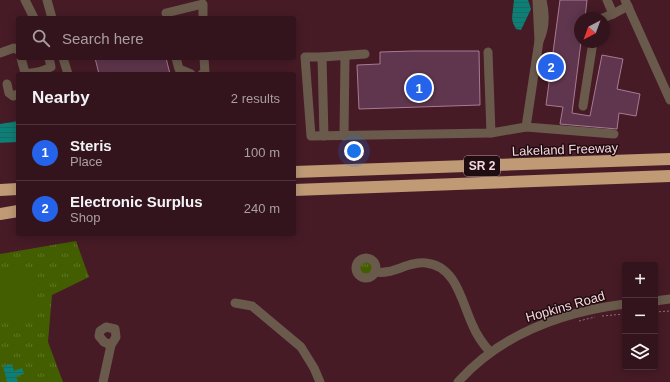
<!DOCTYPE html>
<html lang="en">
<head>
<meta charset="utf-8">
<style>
	body { margin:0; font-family:Helvetica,sans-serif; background:#3c1d25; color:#f1f3f6 }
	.controls { position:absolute; right:12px; bottom:12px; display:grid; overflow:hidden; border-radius:4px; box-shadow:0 2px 10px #0003 }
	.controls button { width:36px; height:36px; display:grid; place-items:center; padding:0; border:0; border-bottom:1px solid #4e333b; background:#34141c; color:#f1f3f6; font:20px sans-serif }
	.compass { position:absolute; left:574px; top:12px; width:36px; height:36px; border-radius:50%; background:#34141c; box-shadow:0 2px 10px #0003; rotate:221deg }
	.you { position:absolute; left:354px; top:151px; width:14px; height:14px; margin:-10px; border:3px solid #fff; border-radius:50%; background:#1a73e8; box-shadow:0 0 0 6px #1a73e833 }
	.badge { display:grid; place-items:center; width:26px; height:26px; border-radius:50%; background:#2563eb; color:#fff; font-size:13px; font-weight:700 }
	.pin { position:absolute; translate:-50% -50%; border:2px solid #fff; box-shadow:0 1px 4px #0006 }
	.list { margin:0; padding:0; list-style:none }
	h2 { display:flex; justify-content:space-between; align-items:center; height:52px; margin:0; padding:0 16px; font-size:17px }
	h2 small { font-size:13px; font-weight:400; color:#a99ea3 }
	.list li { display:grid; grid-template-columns:26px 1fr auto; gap:12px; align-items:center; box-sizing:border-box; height:56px; padding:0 16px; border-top:1px solid #4e333b }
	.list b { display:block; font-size:15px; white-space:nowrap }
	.list p { margin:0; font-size:13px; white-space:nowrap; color:#a99ea3 }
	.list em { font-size:13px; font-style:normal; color:#a99ea3 }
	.icon { flex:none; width:22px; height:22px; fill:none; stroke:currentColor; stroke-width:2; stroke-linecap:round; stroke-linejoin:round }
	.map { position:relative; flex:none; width:670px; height:382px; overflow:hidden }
	.search { position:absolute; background:#34141c; box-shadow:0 2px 10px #0003; left:16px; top:16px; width:280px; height:44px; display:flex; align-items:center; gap:10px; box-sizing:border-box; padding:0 14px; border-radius:4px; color:#a99ea3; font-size:15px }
	.panel { position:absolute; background:#34141c; box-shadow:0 2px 10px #0003; left:16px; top:72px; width:280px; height:164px; border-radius:4px }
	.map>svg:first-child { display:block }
</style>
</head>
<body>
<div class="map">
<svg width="670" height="382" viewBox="0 0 670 382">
	<defs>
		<pattern id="grass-tufts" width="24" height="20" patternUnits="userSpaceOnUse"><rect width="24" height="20" fill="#435e00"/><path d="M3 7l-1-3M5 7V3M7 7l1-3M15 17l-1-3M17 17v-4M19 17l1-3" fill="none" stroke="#5f7425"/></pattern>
		<pattern id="water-rules" width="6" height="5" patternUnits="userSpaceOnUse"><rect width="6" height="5" fill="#0b8077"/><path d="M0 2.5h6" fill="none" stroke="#246762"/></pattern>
	</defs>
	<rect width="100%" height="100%" fill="#461b26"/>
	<g fill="url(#grass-tufts)">
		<polygon points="76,241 89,277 52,295 48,342 63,382 0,382 0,254"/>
		<circle cx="366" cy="268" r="7"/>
	</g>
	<polygon fill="#435e00" points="13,273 29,273 39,313 32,320 0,318 0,280"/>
	<g fill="url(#water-rules)">
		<polygon points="514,0 528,0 531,9 521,30 516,29 513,23 512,18"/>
		<polygon points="18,121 18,142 0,143 0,124"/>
		<polygon points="12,364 14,371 22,368 24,374 16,376 18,382 7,382 3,366"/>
	</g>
	<g fill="#5f364d" stroke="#a97a93">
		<polygon points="560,0 587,0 585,18 580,18 581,42 572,113 590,116 602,55 623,59 617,89 640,94 636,116 619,113 617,129 560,124 563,107 546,105"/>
		<polygon points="413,51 479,51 480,105 359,109 357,65 380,64 380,52"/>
		<polygon points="95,58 166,58 170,74 99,74"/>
	</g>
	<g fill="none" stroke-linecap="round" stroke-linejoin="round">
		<g stroke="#916c74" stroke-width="1" stroke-dasharray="2 2" stroke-linecap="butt">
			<polyline points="655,312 670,311"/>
			<polyline points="602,316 625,314"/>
			<polyline points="579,321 595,317"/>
		</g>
		<g stroke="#6a5a4c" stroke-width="9">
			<polyline points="25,0 34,18"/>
			<polyline points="47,0 52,18"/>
			<path d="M537 0 539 41C545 29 545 13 542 0"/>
			<polyline points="607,0 613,14 628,6"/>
			<polyline points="625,0 670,100"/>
			<polyline points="168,18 166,13 203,4 203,18"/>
			<polyline points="603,18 613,14"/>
			<polyline points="539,41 526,127 614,134"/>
			<polyline points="488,52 491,133"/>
			<polyline points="0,53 14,48 18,50"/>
			<polyline points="322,57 305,57 311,136 491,133 526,127"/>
			<path d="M21 58 25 73C35 74 42 71 51 67L49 58"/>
			<polyline points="63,58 68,74"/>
			<polyline points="176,58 179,69 191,74"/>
			<polyline points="202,74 205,73 204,58"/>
			<polyline points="7,84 9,93 13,96 18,94"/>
			<polyline points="583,106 593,42"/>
			<polyline points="324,136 322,57 365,54"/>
			<polyline points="344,136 345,56"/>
			<circle cx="366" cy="268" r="10"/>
			<path d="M375 272C394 275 407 261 426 263 457 266 462 304 473 326 477 336 483 344 490 352"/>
			<polyline points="655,301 670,299"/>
			<polyline points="235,303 252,306 301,347 314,368 320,382"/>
			<polyline points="103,382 111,345 116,337 115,329 106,327 100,331 99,336 104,342 111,345"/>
			<path d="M458 382C501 334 562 312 625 304"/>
		</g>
		<g stroke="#bf9a75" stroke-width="12">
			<polyline points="294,172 670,159"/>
			<polyline points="0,190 18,189"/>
			<polyline points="294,190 670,176"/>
			<polyline points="0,214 18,211"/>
		</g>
	</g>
	<g text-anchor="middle" stroke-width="3" stroke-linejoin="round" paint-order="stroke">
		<rect fill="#200d11" stroke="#b69ba0" stroke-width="1" x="464" y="156" width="36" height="20" rx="3"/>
		<g font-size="12" font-weight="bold" fill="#f6d8dd">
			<text x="482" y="170">SR 2</text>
		</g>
		<g font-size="13" fill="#f6d8dd" stroke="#200d11">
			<text transform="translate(565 149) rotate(-2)" y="5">Lakeland Freeway</text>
			<text transform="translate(565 306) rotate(-16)" y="5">Hopkins Road</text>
		</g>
	</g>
</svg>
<div class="controls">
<button>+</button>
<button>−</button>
<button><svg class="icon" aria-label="layers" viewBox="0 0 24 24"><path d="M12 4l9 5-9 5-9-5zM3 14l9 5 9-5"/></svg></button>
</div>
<svg class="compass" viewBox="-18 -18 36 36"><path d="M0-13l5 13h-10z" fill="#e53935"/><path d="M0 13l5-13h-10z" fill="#a99ea3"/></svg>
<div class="you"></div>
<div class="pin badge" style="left:419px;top:88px">1</div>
<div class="pin badge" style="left:551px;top:67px">2</div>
<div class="search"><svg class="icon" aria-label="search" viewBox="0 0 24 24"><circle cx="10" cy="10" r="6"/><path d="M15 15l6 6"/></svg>Search here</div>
<section class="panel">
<h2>Nearby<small>2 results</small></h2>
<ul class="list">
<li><span class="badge">1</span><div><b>Steris</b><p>Place</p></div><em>100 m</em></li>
<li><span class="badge">2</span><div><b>Electronic Surplus</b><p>Shop</p></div><em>240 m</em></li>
</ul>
</section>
</div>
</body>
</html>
